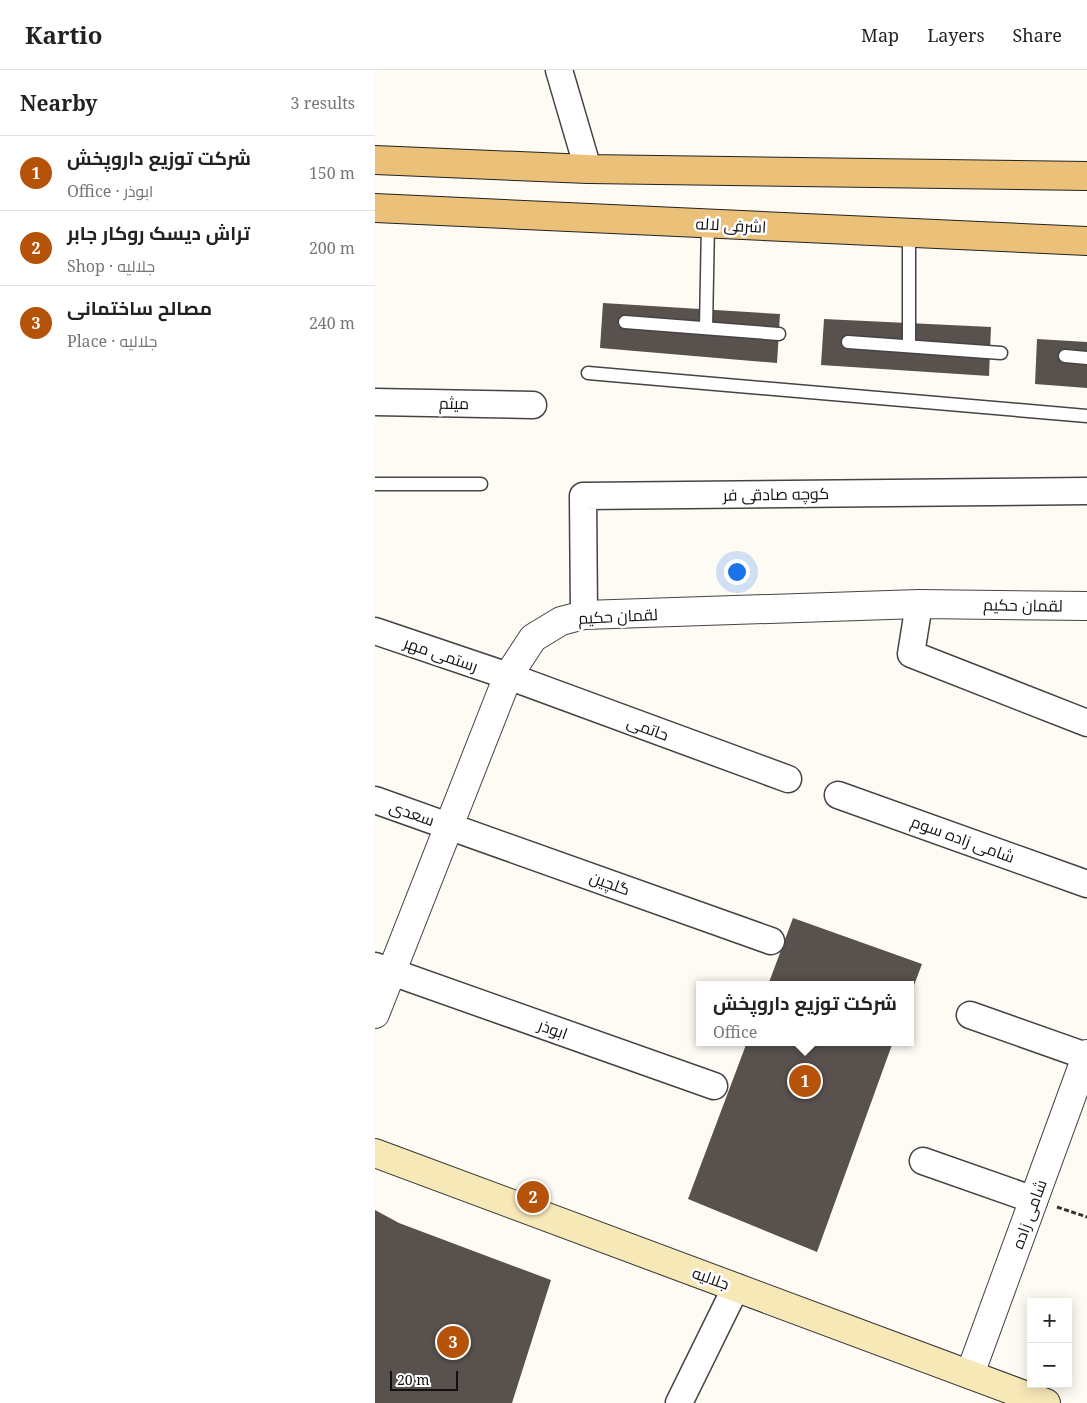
<!DOCTYPE html>
<html lang="en">
<head>
<meta charset="utf-8">
<style>
	body { margin:0; font-family:"Noto Serif",Cairo,serif; background:#f2f2f2; color:#222 }
	.controls { position:absolute; right:15px; bottom:15px; display:grid; overflow:hidden; border-radius:0px; box-shadow:0 2px 12px #0003 }
	.controls button { width:45px; height:45px; display:grid; place-items:center; padding:0; border:0; border-bottom:1px solid #e0e0e0; background:#fff; color:#222; font:25px sans-serif }
	.scale { position:absolute; left:15px; bottom:12px; width:68px; box-sizing:border-box; padding-left:5px; border:2px solid #111; border-top:0; font-size:14px; line-height:18px; white-space:nowrap; color:#111; -webkit-text-stroke:4px #fff; paint-order:stroke }
	.you { position:absolute; left:361px; top:501px; width:18px; height:18px; margin:-12px; border:4px solid #fff; border-radius:50%; background:#1a73e8; box-shadow:0 0 0 8px #1a73e833 }
	.badge { display:grid; place-items:center; width:32px; height:32px; border-radius:50%; background:#b45309; color:#fff; font-size:16px; font-weight:700 }
	.pin { position:absolute; translate:-50% -50%; border:2px solid #fff; box-shadow:0 1px 5px #0006 }
	.popup { position:absolute; left:321px; top:911px; width:218px; height:65px; box-sizing:border-box; display:grid; place-content:center; border-radius:0px; background:#fff; filter:drop-shadow(0 1px 4px #0005); font-size:16px; white-space:nowrap; color:#767676 }
	.popup b { font-size:19px; color:#222 }
	.popup::after { content:''; position:absolute; left:50%; top:100%; margin-left:-10px; border:10px solid transparent; border-top-color:#fff }
	.list { margin:0; padding:0; list-style:none }
	h2 { display:flex; justify-content:space-between; align-items:center; height:65px; margin:0; padding:0 20px; font-size:21px }
	h2 small { font-size:16px; font-weight:400; color:#767676 }
	.list li { display:grid; grid-template-columns:32px 1fr auto; gap:15px; align-items:center; box-sizing:border-box; height:75px; padding:0 20px; border-top:1px solid #e0e0e0 }
	.list b { display:block; font-size:19px; white-space:nowrap }
	.list p { margin:0; font-size:16px; white-space:nowrap; color:#767676 }
	.list em { font-size:16px; font-style:normal; color:#767676 }
	.map { position:relative; flex:none; width:712px; height:1333px; overflow:hidden }
	header { display:flex; align-items:center; gap:30px; box-sizing:border-box; height:70px; padding:0 25px; background:#fff; border-bottom:1px solid #e0e0e0 }
	header strong { font-size:24px }
	nav { display:flex; gap:28px; margin-inline-start:auto; font-size:18px }
	main { display:flex }
	aside { flex:1; background:#fff }
	.map>svg:first-child { display:block }
</style>
</head>
<body>
<header>
<strong>Kartio</strong>
<nav><a>Map</a><a>Layers</a><a>Share</a></nav>
</header>
<main>
<aside>
<h2>Nearby<small>3 results</small></h2>
<ul class="list">
<li><span class="badge">1</span><div><b>شرکت توزیع داروپخش</b><p>Office · ابوذر</p></div><em>150 m</em></li>
<li><span class="badge">2</span><div><b>تراش دیسک روکار جابر</b><p>Shop · جلالیه</p></div><em>200 m</em></li>
<li><span class="badge">3</span><div><b>مصالح ساختمانی</b><p>Place · جلالیه</p></div><em>240 m</em></li>
</ul>
</aside>
<div class="map">
<svg width="712" height="1333" viewBox="0 0 712 1333">
	<rect width="100%" height="100%" fill="#fefbf5"/>
	<g fill="#58514e">
		<polygon points="228,233 405,244 402,293 225,278"/>
		<polygon points="449,249 616,257 614,306 446,295"/>
		<polygon points="662,269 712,272 712,318 660,314"/>
		<polygon points="418,848 547,894 535,926 535,915 393,915"/>
		<polygon points="372,972 518,972 442,1182 313,1129"/>
		<polygon points="0,1140 24,1153 176,1210 137,1333 0,1333"/>
	</g>
	<g fill="none" stroke-linecap="round" stroke-linejoin="round">
		<defs>
			<g id="service">
				<polyline points="250,252 404,264"/>
				<polyline points="331,258 333,154"/>
				<polyline points="473,272 626,283"/>
				<polyline points="534,276 534,163"/>
				<polyline points="690,286 712,288"/>
				<polyline points="213,303 712,346"/>
				<polyline points="0,414 106,414"/>
			</g>
			<g id="minor">
				<polyline points="184,0 213,99"/>
				<polyline points="0,332 158,335"/>
				<polyline points="544,534 536,584 712,653"/>
				<polyline points="209,545 208,426 712,421"/>
				<polyline points="0,561 133,606 413,709"/>
				<polyline points="463,725 712,814"/>
				<polyline points="0,730 396,871"/>
				<polyline points="0,896 339,1016"/>
				<polyline points="595,945 711,986"/>
				<polyline points="548,1091 659,1130"/>
				<polyline points="304,1333 361,1217"/>
			</g>
			<g id="tertiary">
				<polyline points="0,944 133,606 158,568 186,551 209,545 544,534 712,536"/>
				<polyline points="595,1304 712,984"/>
			</g>
			<polyline id="secondary" points="0,1083 671,1333"/>
			<g id="primary">
				<polyline points="0,90 213,99 712,106"/>
				<polyline points="0,138 712,171"/>
			</g>
		</defs>
		<use href="#service" stroke="#444" stroke-width="15"/>
		<use href="#minor" stroke="#444" stroke-width="29"/>
		<use href="#tertiary" stroke="#444" stroke-width="30"/>
		<use href="#secondary" stroke="#333" stroke-width="30"/>
		<use href="#primary" stroke="#222" stroke-width="30"/>
		<polyline stroke="#333" stroke-width="3" stroke-dasharray="5 2.5" stroke-linecap="butt" points="682,1137 712,1147"/>
		<use href="#service" stroke="#fff" stroke-width="12"/>
		<use href="#minor" stroke="#fff" stroke-width="26"/>
		<use href="#tertiary" stroke="#fff" stroke-width="28"/>
		<use href="#secondary" stroke="#f7e8b7" stroke-width="28"/>
		<use href="#primary" stroke="#ebc078" stroke-width="28"/>
	</g>
	<g text-anchor="middle" stroke-width="5" stroke-linejoin="round" paint-order="stroke">
		<g font-size="16" fill="#111" stroke="#fff">
			<text transform="translate(356 155) rotate(3)" y="6">اشرفی لاله</text>
			<text transform="translate(79 333) rotate(1)" y="6">میثم</text>
			<text transform="translate(401 424) rotate(-1)" y="6">کوچه صادقی فر</text>
			<text transform="translate(648 535) rotate(1)" y="6">لقمان حکیم</text>
			<text transform="translate(243 546) rotate(-3)" y="6">لقمان حکیم</text>
			<text transform="translate(66 584) rotate(19)" y="6">رستمی مهر</text>
			<text transform="translate(273 658) rotate(20)" y="6">حاتمی</text>
			<text transform="translate(37 743) rotate(19)" y="6">سعدی</text>
			<text transform="translate(588 769) rotate(20)" y="6">شامی زاده سوم</text>
			<text transform="translate(235 813) rotate(20)" y="6">گلچین</text>
			<text transform="translate(178 959) rotate(20)" y="6">ابوذر</text>
			<text transform="translate(654 1144) rotate(-70)" y="6">شامی زاده</text>
			<text transform="translate(336 1208) rotate(20)" y="6">جلالیه</text>
		</g>
	</g>
</svg>
<div class="controls">
<button>+</button>
<button>−</button>
</div>
<div class="scale">20 m</div>
<div class="you"></div>
<div class="pin badge" style="left:430px;top:1011px">1</div>
<div class="popup"><b>شرکت توزیع داروپخش</b>Office</div>
<div class="pin badge" style="left:158px;top:1127px">2</div>
<div class="pin badge" style="left:78px;top:1272px">3</div>
</div>
</main>
</body>
</html>
